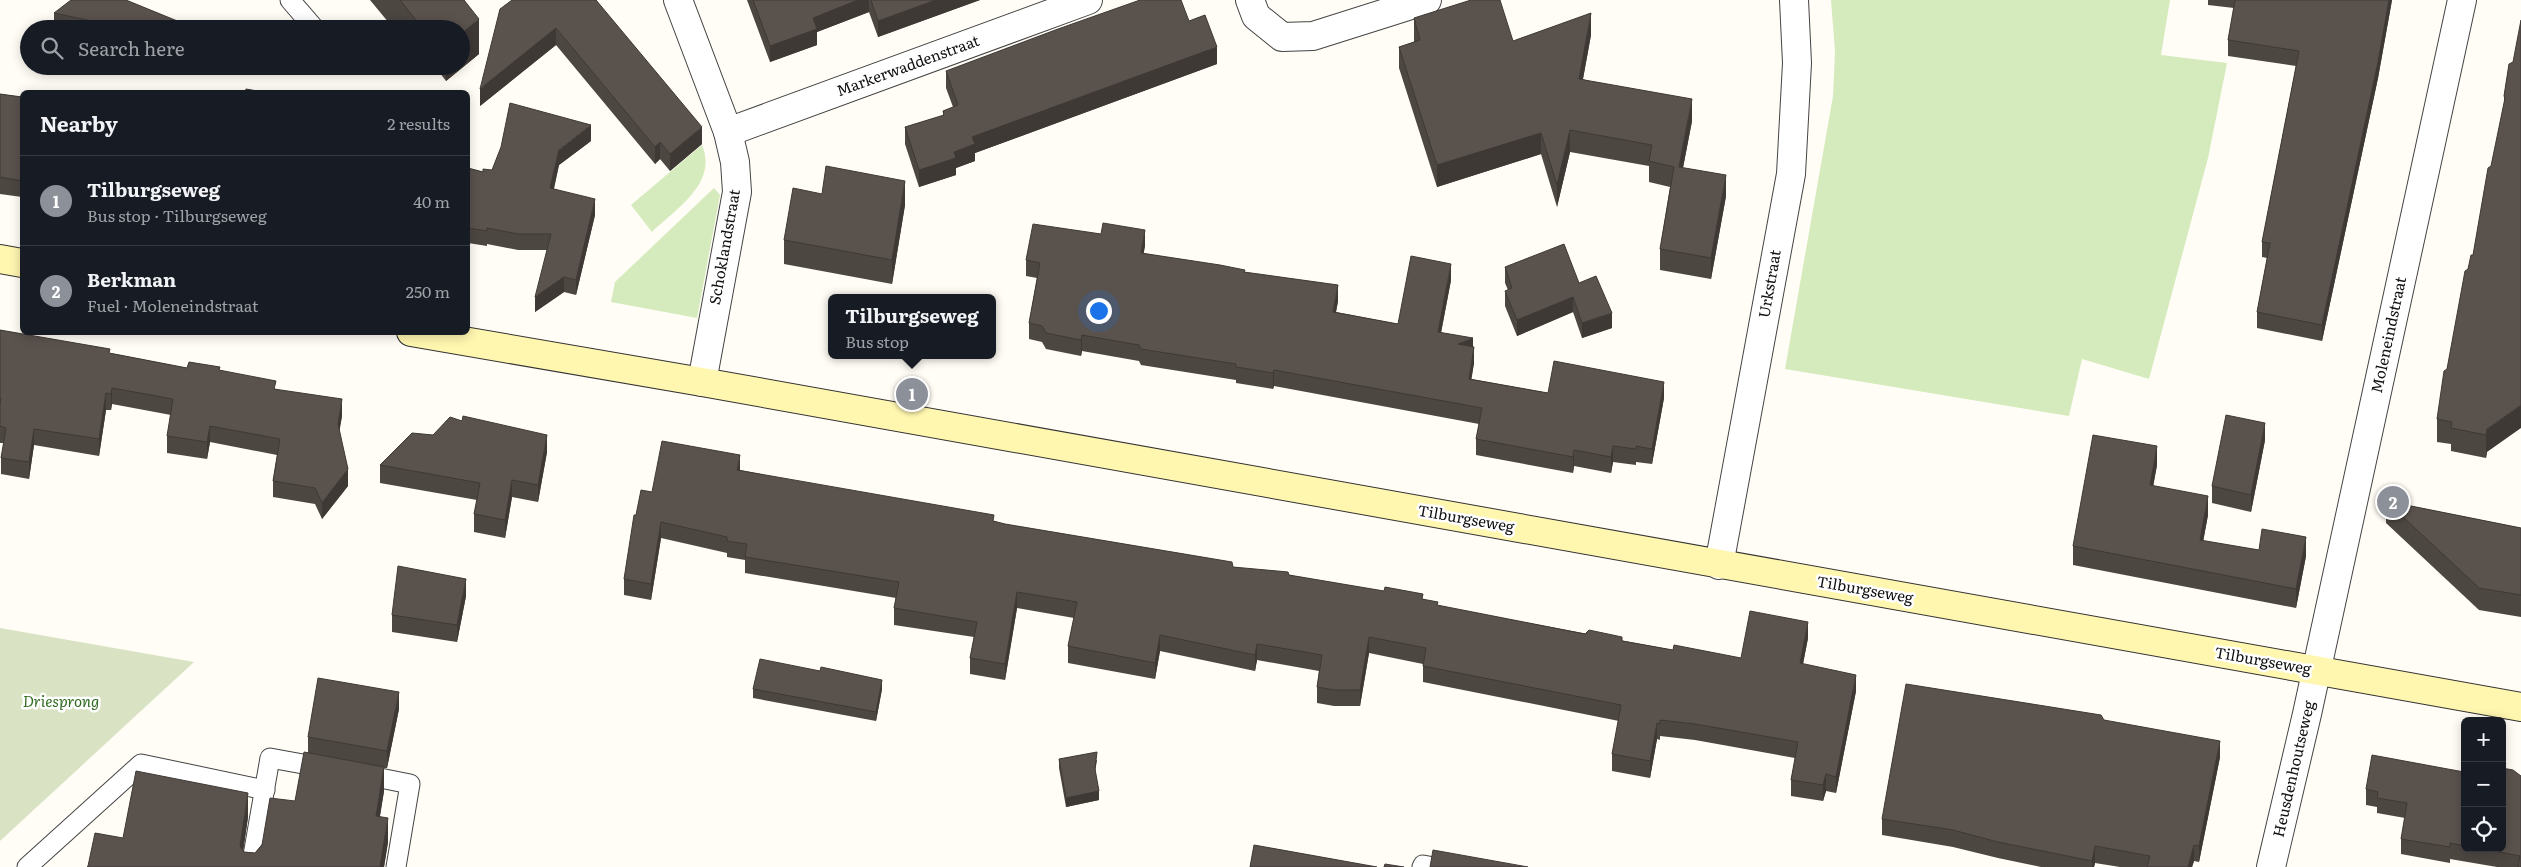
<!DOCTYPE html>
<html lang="en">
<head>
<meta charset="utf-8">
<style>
	body { margin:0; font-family:Literata,serif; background:#242831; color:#f1f3f6 }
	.controls { position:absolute; right:15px; bottom:15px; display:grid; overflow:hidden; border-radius:8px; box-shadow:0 2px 12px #0003 }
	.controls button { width:45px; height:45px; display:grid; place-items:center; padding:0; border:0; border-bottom:1px solid #363941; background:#171b24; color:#f1f3f6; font:25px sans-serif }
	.you { position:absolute; left:1098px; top:310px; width:18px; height:18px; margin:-12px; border:4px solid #fff; border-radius:50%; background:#1a73e8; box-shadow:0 0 0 8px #1a73e833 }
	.badge { display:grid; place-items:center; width:32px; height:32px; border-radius:50%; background:#8c9099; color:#fff; font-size:16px; font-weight:700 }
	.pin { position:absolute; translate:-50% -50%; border:2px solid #fff; box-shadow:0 1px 5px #0006 }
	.popup { position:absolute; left:828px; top:294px; width:168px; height:65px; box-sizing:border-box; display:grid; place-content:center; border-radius:8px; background:#171b24; filter:drop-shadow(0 1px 4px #0005); font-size:16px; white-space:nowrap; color:#9ea1a6 }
	.popup b { font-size:19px; color:#f1f3f6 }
	.popup::after { content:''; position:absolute; left:50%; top:100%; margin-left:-10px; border:10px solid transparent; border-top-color:#171b24 }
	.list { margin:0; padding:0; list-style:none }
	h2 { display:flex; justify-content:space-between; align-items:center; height:65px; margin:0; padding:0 20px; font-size:21px }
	h2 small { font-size:16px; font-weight:400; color:#9ea1a6 }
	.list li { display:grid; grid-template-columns:32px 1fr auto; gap:15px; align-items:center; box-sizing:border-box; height:90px; padding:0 20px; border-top:1px solid #363941 }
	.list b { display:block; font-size:19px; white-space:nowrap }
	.list p { margin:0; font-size:16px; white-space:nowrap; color:#9ea1a6 }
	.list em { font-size:16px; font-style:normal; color:#9ea1a6 }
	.icon { flex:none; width:28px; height:28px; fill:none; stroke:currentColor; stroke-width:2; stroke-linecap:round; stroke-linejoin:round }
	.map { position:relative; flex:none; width:2521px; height:867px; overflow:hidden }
	.search { position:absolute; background:#171b24; box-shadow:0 2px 12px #0003; left:20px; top:20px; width:450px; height:55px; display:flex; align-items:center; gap:12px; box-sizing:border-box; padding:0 18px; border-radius:28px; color:#9ea1a6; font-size:19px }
	.panel { position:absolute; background:#171b24; box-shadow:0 2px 12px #0003; left:20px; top:90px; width:450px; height:245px; border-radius:8px }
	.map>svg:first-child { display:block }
</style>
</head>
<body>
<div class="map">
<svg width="2521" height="867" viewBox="0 0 2521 867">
	<rect width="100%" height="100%" fill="#fffdf5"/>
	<g fill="#d5ebbd">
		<polygon points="1831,0 2170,0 2161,55 2227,63 2208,158 2149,379 2082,359 2069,416 1785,369 1833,96 1835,51"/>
		<path d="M702 145C718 183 677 208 652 232L631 205Z"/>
		<polygon points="714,188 720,195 697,318 611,302 615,282"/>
	</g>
	<polygon fill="#d9e3c4" points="0,628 194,662 0,841"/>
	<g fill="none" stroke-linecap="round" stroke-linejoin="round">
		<defs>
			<g id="lane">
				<polyline points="290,0 315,29"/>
				<polyline points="360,774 410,784 396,867"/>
				<polyline points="27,867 141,764 265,790"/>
				<polyline points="251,867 270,758 325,768"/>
				<polyline points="1422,867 1423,865 1434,867"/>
			</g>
			<g id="street">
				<polyline points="678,0 728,132 735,162 737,192 702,382"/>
				<polyline points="1250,0 1256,16 1282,37 1313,36 1427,0"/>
				<polyline points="728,132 1088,0"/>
				<polyline points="1719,565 1791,174 1797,63 1794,0"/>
				<polyline points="2271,867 2307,714 2462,0"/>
			</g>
			<g id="secondary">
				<polyline points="0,259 22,263"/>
				<polyline points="411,332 702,382 2521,707"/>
			</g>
		</defs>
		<use href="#lane" stroke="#444" stroke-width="21"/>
		<use href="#street" stroke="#444" stroke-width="30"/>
		<use href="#secondary" stroke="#333" stroke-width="30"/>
		<use href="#lane" stroke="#fff" stroke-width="19"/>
		<use href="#street" stroke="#fff" stroke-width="28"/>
		<use href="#secondary" stroke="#fff6b0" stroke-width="28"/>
	</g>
	<g fill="#4d4742">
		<polygon points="370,0 464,0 479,54 446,81 437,69 431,74 425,66 461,66 461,29 394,29"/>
		<polygon points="596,0 702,144 670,171 660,159 655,164 556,45 480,106 500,9"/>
		<polygon points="747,0 980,0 878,37 869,12 817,32 817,45 770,62"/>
		<polygon points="2208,0 2392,0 2378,78 2322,341 2257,328 2257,312 2267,258 2262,257 2262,242 2296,66 2228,56 2228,40 2234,8 2208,5"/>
		<polygon points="54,13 192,29 86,29 54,22"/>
		<polygon points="1414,18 1513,41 1591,35 1583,79 1692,121 1683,168 1726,196 1711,279 1660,270 1660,249 1670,187 1649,182 1649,166 1570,152 1557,207 1541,154 1437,187 1399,68 1399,47 1414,42"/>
		<polygon points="1189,21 1217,64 975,153 975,161 956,168 956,175 919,187 905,144 905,127 943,116 943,111 953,107 946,88 946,71"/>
		<polygon points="2509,64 2487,452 2486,458 2451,451 2451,444 2437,442 2437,419 2468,269 2473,255 2504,106 2504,96"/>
		<polygon points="0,94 22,97 22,197 0,194"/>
		<polygon points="591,141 559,165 554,189 595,215 576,295 564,292 535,312 547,250 518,250 487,244 487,246 468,243 468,168 483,172 492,170"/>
		<polygon points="822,194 905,205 892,284 784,264 784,240"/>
		<polygon points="1145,246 1143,253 1245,272 1338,301 1336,312 1398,324 1451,280 1441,333 1473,347 1474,363 1471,379 1548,393 1664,398 1652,464 1636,462 1636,465 1613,462 1611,473 1574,466 1573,473 1476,455 1476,439 1479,424 1274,386 1273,389 1236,383 1236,380 1141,365 1139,361 1082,351 1081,356 1046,349 1042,342 1029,339 1029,323 1037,278 1026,276 1026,260"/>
		<polygon points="1505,267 1579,283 1612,328 1582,338 1573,312 1517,336 1505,306 1505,291 1508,290 1505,283"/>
		<polygon points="0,330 110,353 187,368 220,370 276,389 342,416 339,431 348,486 322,519 315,504 273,497 273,481 277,455 210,442 207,459 167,453 167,436 171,415 112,404 111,410 106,410 99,456 34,445 29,479 1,474 1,458 4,443 0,443"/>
		<polygon points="2265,440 2251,512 2212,503 2212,486"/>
		<polygon points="547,452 538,502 512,497 505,538 474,532 474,514 477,500 380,483 380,465"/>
		<polygon points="2157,465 2153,486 2208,515 2203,541 2259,550 2306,556 2296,608 2073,565 2073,546"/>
		<polygon points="740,470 994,521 1005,524 1233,567 1289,575 1423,599 1438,606 1673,650 1741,658 1808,638 1803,664 1856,691 1836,793 1826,791 1823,801 1791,796 1791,780 1795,758 1695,740 1660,736 1660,740 1657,739 1650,778 1612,771 1612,754 1619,721 1423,682 1423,664 1369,653 1360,706 1334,706 1317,703 1317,687 1319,671 1257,660 1255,671 1160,651 1155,679 1068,663 1068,646 1074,618 1017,608 1005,680 970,674 970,658 974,637 894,625 894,608 896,598 745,573 745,560 727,557 727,553 661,538 651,600 624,595 624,579 636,515 652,492"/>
		<polygon points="2386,501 2521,528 2521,617 2479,610 2386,523"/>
		<polygon points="466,596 457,642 392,632 392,615"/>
		<polygon points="753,689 882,689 876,721 753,698"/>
		<polygon points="399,709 387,768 384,768 384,791 380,816 388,842 384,867 87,867 123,838 248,817 243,851 244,852 255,853 295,801 308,752 308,737"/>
		<polygon points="2104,720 2220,757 2199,862 2194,861 2192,867 2120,867 2095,863 2094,867 2041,867 1998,858 1953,847 1882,835 1882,819"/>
		<polygon points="1059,759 1097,760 1095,772 1099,800 1066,807 1059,768"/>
		<polygon points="2465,766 2465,848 2502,848 2513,770 2521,867 2497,867 2450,859 2450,863 2401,854 2401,839 2405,818 2377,813 2377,807 2366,805 2366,789 2464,772"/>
	</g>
	<g fill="#3f3936">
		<polygon points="858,0 869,0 869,12 817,32 817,45 770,62 770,46 813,18"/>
		<polygon points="936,0 980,0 878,37 878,21"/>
		<polygon points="2389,0 2392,0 2378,78 2322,341 2322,325"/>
		<polygon points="1591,13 1591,35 1579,100 1579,79"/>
		<polygon points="479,19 479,54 446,81 446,66 461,66 461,34"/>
		<polygon points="556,28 556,45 480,106 480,89"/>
		<polygon points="1217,47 1217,64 975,153 975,161 956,168 956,175 919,187 919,170 972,137"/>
		<polygon points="431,66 437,66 437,69 431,74"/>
		<polygon points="1692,99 1692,121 1679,188 1679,167"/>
		<polygon points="591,125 591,141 559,165 550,204 550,188 559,150"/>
		<polygon points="702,127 702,144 670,171 670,154"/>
		<polygon points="1570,130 1570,152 1557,207 1557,185"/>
		<polygon points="1541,133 1541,154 1437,187 1437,165"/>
		<polygon points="660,142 660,159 655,164 655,147"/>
		<polygon points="1726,175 1726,196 1711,279 1711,258"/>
		<polygon points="905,181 905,205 892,284 892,260"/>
		<polygon points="595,199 595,215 576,295 576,280"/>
		<polygon points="1145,230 1145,246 1141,269 1141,253"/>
		<polygon points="1451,264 1451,280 1438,348 1438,332"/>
		<polygon points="564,277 564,292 535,312 535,297"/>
		<polygon points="1338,285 1338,301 1333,328 1333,312"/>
		<polygon points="1573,297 1573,312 1517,336 1517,320"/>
		<polygon points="1612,313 1612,328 1582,338 1582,323"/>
		<polygon points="1082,335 1082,351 1081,356 1081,340"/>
		<polygon points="1473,338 1473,354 1458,344"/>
		<polygon points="1474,347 1474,363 1469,395 1469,379"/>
		<polygon points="1274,370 1274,386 1273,389 1273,373"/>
		<polygon points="1664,382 1664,398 1652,464 1652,449"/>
		<polygon points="112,388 112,404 111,410 111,394"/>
		<polygon points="106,393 106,410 99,456 99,439"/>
		<polygon points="342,399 342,416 338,440 338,424"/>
		<polygon points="2521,405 2521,428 2487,452 2486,458 2486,435 2487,429"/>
		<polygon points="2265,423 2265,440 2251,512 2251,495"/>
		<polygon points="210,426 210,442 207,459 207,442"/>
		<polygon points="34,429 34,445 29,479 29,462"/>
		<polygon points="547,435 547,452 538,502 538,485"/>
		<polygon points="1613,446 1613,462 1611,473 1611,457"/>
		<polygon points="2157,446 2157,465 2150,504 2150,485"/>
		<polygon points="1574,450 1574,466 1573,473 1573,457"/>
		<polygon points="740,455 740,472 737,470"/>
		<polygon points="348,469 348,486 322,519 322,503"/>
		<polygon points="512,480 512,497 505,538 505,520"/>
		<polygon points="2208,496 2208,515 2200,559 2200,540"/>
		<polygon points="661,522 661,538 651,600 651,584"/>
		<polygon points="2306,537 2306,556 2296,608 2296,589"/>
		<polygon points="466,579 466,596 457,642 457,625"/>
		<polygon points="1017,592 1017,608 1005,680 1005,664"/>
		<polygon points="1808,622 1808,638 1800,679 1800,663"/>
		<polygon points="1160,635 1160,651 1155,679 1155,663"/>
		<polygon points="1369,637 1369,653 1360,706 1360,690"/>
		<polygon points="1257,644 1257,660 1255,671 1255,655"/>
		<polygon points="1856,675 1856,691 1836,793 1836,777"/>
		<polygon points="882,680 882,689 876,721 876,712"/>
		<polygon points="399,692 399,709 387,768 387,751"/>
		<polygon points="1657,723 1657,739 1650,778 1650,761"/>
		<polygon points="2220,741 2220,757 2199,862 2199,846"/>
		<polygon points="384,767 384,791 376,840 376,816"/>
		<polygon points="1826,774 1826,791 1823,801 1823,785"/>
		<polygon points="1099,791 1099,800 1066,807 1066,798"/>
		<polygon points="248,793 248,817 241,867 240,846"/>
		<polygon points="388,818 388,842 384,867 380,867"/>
		<polygon points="2194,845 2194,861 2192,867 2188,867"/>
		<polygon points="2095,846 2095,863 2094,867 2092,867 2092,861"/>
	</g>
	<g fill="#5a524d" stroke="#3f3936">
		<polygon points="71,0 126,0 192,27 192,29 129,29 54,13"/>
		<polygon points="400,0 464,0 479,19 461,34 461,29 423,29"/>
		<polygon points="512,0 596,0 702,127 670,154 660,142 655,147 556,28 480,89 500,9"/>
		<polygon points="753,0 858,0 813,18 817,29 770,46"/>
		<polygon points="871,0 936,0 878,21"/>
		<polygon points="1140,0 1181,0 1189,21 1205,15 1217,47 972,137 975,144 954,152 956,158 919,170 905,127 944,115 943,111 958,105 946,71 1058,29"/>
		<polygon points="1471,0 1500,0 1513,41 1591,13 1579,79 1692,99 1679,167 1726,175 1711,258 1660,249 1674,167 1649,161 1652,145 1570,130 1557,185 1541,133 1437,165 1399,47 1420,40 1414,18"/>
		<polygon points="2235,0 2389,0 2378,62 2322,325 2257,312 2270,243 2262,242 2299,51 2228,40"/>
		<polygon points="2521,20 2521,405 2487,429 2486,435 2451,428 2452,422 2437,419 2444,371 2447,369 2465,271 2468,269 2471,255 2473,255 2488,168 2491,166 2505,98 2504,96 2509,64 2513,62"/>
		<polygon points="246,89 263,92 245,92"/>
		<polygon points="0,94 22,97 22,181 0,177"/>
		<polygon points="510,103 591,125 559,150 550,188 595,199 576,280 564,277 535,297 551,234 518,234 487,228 487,231 468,228 468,168 483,172 483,169 492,170 501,147"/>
		<polygon points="826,166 905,181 892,260 784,240 793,188 822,194"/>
		<polygon points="1103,223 1145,230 1141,253 1220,265 1245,270 1244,272 1338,285 1333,312 1398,324 1411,256 1451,264 1438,332 1473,338 1458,344 1474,347 1469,379 1548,393 1554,361 1664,382 1652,449 1636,446 1636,449 1613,446 1611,457 1574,450 1573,457 1476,439 1482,408 1274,370 1273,373 1236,367 1236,364 1141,349 1139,345 1082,335 1081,340 1046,333 1042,326 1029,323 1040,263 1026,260 1033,224 1101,234"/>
		<polygon points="1564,244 1579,283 1596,276 1612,313 1582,323 1573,297 1517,320 1505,291 1512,288 1505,267"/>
		<polygon points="0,330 110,349 109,353 187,368 189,362 220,367 219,370 276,381 274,389 342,399 338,424 348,469 322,503 315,488 273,481 280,439 210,426 207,442 167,436 173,399 112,388 111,394 106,393 99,439 34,429 29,462 1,458 6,428 0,426 0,404 1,398 0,398"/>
		<polygon points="2226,415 2265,423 2251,495 2212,486"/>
		<polygon points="463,416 547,435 538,485 512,480 505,520 474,514 480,483 380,465 412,433 433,435 450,417 462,421"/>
		<polygon points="2093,435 2157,446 2150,485 2208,496 2200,540 2259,550 2262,529 2306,537 2296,589 2073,546"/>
		<polygon points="662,441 740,455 737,470 994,515 993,521 1005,524 1232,562 1233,567 1288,572 1289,575 1384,591 1385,587 1423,594 1422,599 1438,602 1437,605 1585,634 1589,630 1622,637 1622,641 1673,650 1674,645 1741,658 1750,611 1808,622 1800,663 1856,675 1836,777 1826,774 1823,785 1791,780 1798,742 1695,724 1660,720 1660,724 1657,723 1650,761 1612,754 1621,705 1423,666 1426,648 1369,637 1360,690 1334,690 1317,687 1322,655 1257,644 1255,655 1160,635 1155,663 1068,646 1077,602 1017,592 1005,664 970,658 977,622 894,608 899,582 745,557 747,544 727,541 727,537 661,522 651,584 624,579 634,515 636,515 641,490 652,492"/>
		<polygon points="2386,501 2521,528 2521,595 2479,588"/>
		<polygon points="398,566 466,579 457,625 392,615"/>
		<polygon points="760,659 820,671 821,667 882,680 876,712 753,689"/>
		<polygon points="318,678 399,692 387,751 308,737"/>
		<polygon points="1906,684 2101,715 2104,720 2220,741 2199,846 2194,845 2188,867 2147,867 2150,856 2095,846 2092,861 1998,842 1953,830 1882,819"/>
		<polygon points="304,752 384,767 376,816 388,818 380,867 87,867 88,866 95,833 123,838 136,771 248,793 240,846 244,852 255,853 262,845 270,798 295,801"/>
		<polygon points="1097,752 1095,769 1099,791 1066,798 1059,759"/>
		<polygon points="2372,755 2464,772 2465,766 2465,846 2450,843 2450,847 2401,839 2407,803 2377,798 2378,792 2366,789"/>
		<polygon points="2502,768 2513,770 2521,776 2521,867 2518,867 2520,856 2479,848 2502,848"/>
		<polygon points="1254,845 1377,867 1250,867"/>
		<polygon points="1433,850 1528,867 1430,867"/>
		<polygon points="1385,864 1404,867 1384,867"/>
	</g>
	<g text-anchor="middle" stroke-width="5" stroke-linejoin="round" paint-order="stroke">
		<g font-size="15" fill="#111" stroke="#fff">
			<text transform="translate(908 66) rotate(-20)" y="5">Markerwaddenstraat</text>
			<text transform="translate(725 247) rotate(-80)" y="5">Schoklandstraat</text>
			<text transform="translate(1770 284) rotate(-80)" y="5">Urkstraat</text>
			<text transform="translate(2389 335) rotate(-78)" y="5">Moleneindstraat</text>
			<text transform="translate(1466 519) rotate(10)" y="5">Tilburgseweg</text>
			<text transform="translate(1865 590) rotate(10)" y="5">Tilburgseweg</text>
			<text transform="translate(2263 661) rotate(10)" y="5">Tilburgseweg</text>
			<text transform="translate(2294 769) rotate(-77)" y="5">Heusdenhoutseweg</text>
		</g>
		<g font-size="15" font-style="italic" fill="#2f6b1f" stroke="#fff">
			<text x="61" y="707">Driesprong</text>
		</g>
	</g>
</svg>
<div class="controls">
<button>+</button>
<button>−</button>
<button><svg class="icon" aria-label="locate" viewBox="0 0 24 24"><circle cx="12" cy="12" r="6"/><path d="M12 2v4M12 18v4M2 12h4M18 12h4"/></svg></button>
</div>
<div class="you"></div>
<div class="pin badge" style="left:912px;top:394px">1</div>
<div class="popup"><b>Tilburgseweg</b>Bus stop</div>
<div class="pin badge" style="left:2393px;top:502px">2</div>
<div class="search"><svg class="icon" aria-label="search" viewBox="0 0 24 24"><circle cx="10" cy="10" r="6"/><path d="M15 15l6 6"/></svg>Search here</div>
<section class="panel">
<h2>Nearby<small>2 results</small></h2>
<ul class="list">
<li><span class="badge">1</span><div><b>Tilburgseweg</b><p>Bus stop · Tilburgseweg</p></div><em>40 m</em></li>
<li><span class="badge">2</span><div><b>Berkman</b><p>Fuel · Moleneindstraat</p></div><em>250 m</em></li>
</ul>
</section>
</div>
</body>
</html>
